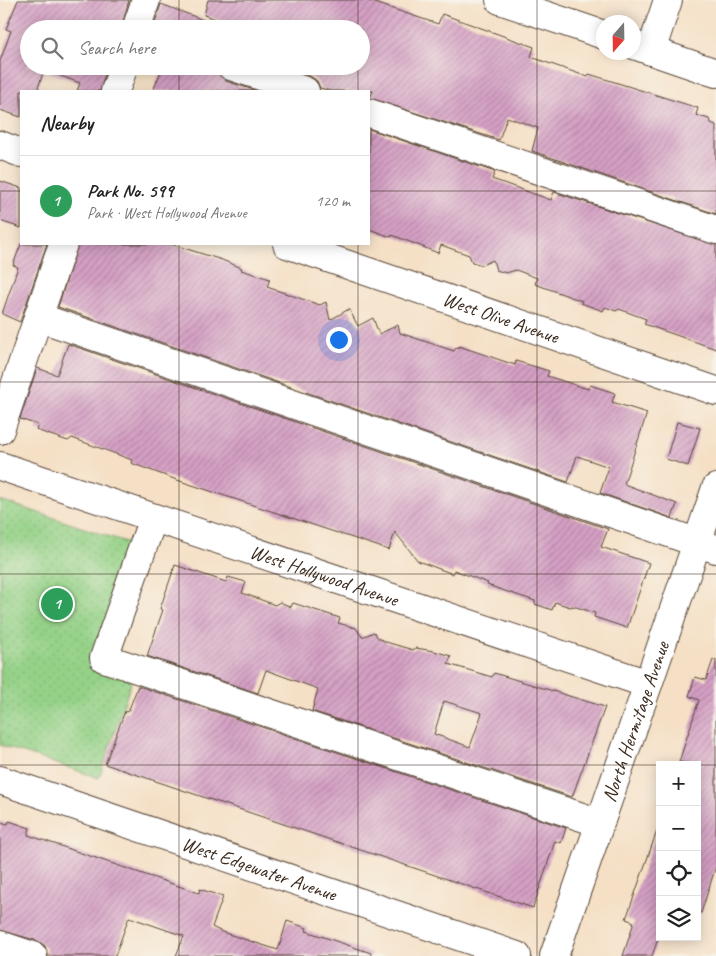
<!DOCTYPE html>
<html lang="en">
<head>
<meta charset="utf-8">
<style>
	body { margin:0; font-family:Caveat,sans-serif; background:#f6f6f6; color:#222 }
	.controls { position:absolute; right:15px; bottom:15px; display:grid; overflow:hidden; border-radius:0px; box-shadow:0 2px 12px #0003 }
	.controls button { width:45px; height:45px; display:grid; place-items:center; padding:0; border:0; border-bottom:1px solid #e0e0e0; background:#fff; color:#222; font:25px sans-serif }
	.compass { position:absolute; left:596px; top:15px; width:45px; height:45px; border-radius:50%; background:#fff; box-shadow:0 2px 12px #0003; rotate:200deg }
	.you { position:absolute; left:338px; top:339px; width:18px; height:18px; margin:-12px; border:4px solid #fff; border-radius:50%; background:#1a73e8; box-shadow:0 0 0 8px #1a73e833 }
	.badge { display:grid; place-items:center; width:32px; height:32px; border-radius:50%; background:#b5179e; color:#fff; font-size:16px; font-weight:700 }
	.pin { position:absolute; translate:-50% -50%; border:2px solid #fff; box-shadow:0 1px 5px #0006 }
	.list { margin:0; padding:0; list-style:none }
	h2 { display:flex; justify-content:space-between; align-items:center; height:65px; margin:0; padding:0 20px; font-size:21px }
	h2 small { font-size:16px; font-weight:400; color:#767676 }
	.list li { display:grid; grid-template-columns:32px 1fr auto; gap:15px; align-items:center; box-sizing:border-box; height:90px; padding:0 20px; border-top:1px solid #e0e0e0 }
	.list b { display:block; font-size:19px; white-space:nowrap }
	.list p { margin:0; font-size:16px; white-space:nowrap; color:#767676 }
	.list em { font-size:16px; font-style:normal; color:#767676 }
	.icon { flex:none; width:28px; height:28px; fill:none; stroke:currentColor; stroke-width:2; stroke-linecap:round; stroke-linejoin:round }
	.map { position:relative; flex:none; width:716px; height:956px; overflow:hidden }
	.search { position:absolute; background:#fff; box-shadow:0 2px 12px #0003; left:20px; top:20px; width:350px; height:55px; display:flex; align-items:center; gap:12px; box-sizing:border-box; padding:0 18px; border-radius:28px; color:#767676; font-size:19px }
	.panel { position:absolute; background:#fff; box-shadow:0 2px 12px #0003; left:20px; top:90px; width:350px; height:155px; border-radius:0px }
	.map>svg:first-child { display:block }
</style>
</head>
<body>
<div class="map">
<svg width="716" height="956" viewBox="0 0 716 956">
	<defs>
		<pattern id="park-dots" width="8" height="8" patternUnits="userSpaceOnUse" patternTransform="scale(1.25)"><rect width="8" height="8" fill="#95d288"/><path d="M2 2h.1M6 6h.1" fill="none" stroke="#81b475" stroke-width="1.8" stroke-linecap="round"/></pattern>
		<pattern id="building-hatch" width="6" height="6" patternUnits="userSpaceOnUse" patternTransform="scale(1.25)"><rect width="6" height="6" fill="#d5a0c5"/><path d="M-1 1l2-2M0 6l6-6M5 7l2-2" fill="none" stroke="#ae839f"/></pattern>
	</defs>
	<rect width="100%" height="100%" fill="#f7f3e8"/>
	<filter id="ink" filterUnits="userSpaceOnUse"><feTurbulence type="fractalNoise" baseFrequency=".02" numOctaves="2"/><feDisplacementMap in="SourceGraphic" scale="10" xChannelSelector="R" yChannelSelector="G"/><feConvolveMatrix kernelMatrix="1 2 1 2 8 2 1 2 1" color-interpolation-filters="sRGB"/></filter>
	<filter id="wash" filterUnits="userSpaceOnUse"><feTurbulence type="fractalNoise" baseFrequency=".0096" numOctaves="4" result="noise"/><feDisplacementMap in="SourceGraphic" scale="20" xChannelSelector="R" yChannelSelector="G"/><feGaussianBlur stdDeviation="1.12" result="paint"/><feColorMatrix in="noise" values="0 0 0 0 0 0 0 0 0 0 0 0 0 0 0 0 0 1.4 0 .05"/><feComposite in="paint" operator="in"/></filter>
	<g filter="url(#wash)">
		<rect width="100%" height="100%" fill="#f5e0c6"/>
		<polygon fill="url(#park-dots)" stroke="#687e53" points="0,500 132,544 95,663 133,677 99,778 0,745"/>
		<g id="blocks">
			<g fill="url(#building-hatch)" fill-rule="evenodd">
				<polygon points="18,0 129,0 121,29 29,29 29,66 107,66 100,91 77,91 80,83 44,70 37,91 21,91 21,117 0,110 0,61 11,31 6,29"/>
				<polygon points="208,0 366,0 438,24 442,14 534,47 531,57 588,77 589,74 698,108 696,115 709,119 711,123 716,125 716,214 532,151 538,128 507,117 499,140 370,98 373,91 331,91 320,88 317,81 310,76 281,66 324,66 346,73 349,66 361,66 361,29 228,29 230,24 204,15"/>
				<polygon points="161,4 222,27 221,29 153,29"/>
				<polygon points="163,66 198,66 218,73 226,81 257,91 153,91"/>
				<polygon points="369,129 495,172 492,179 551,200 554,192 716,245 716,349 644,324 646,319 619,309 616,311 605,307 603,311 581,303 582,301 535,284 537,278 516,270 506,273 496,270 493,260 482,265 472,262 469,255 441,245 438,253 392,235 391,237 369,229"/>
				<polygon points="0,181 21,188 21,228 0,221"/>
				<polygon points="21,244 47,244 20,322 2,314 18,267 13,265"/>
				<polygon points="78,244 171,244 222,260 242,268 241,270 270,279 267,287 320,305 326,302 330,320 349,309 358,326 373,318 379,334 398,325 400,333 454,351 456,347 458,348 459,346 515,365 516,361 549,371 547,376 588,389 590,385 615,393 612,402 647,413 624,484 677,504 672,518 600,493 609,467 577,456 568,482 58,307"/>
				<polygon points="68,344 608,529 601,547 649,563 627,628 594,617 595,613 573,606 570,607 555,602 552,610 535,604 535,601 487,585 488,583 454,570 453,574 418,561 395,532 389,550 177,480 131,463 132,460 108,451 72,438 68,441 36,430 38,425 20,419 37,368 57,375"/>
				<polygon points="677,422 700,428 688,466 666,459"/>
				<path d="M175 565 226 582 228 577 246 582 242 593 267 602 275 605 280 602 291 607 293 603 340 618 338 623 356 628 362 637 374 632 378 638 386 642 413 650 416 648 434 651 451 656 448 664 492 677 494 673 605 707 572 797 312 711 318 689 266 670 258 693 147 656 163 610 160 609ZM444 701 482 713 470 747 434 734Z"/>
				<polygon points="713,660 716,660 716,866 701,913 697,912 697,765 679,762 699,700 689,696 695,677 706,680"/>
				<polygon points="138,686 566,828 561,843 555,841 533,908 105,764 125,711 128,712"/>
				<polygon points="9,821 30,828 28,835 199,893 200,889 223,897 212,927 222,932 278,950 287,921 307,928 306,931 371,953 371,956 176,956 184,936 129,917 115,956 48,956 45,946 38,941 0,930 0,822 8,824"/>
				<polygon points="657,831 660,832 660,933 652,956 623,956 634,922 626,919"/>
			</g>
		</g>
	</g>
	<g filter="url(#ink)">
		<use href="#blocks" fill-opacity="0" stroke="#574537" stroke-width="1"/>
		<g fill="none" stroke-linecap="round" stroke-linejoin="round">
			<defs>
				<g id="minor">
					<polyline points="500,0 604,35"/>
					<polyline points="136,29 146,0"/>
					<polyline points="634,45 716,73"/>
					<polyline points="651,51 668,0"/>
					<polyline points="231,66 305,91"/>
					<polyline points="115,91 124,66"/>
					<polyline points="369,113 716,230"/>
					<polyline points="0,145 21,153"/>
					<path id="s1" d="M287 244 716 391"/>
					<polyline points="38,317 716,549"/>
					<polyline points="0,430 63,244"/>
					<path id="s2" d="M0 466 648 684"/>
					<polyline points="153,518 104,658 600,823"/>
					<path id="s3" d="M0 780 517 956"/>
					<polyline points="0,945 33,956"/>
					<path id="s4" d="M554 956 716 488"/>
				</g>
			</defs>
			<use href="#minor" stroke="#574537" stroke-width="30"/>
			<use href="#minor" stroke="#fff" stroke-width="28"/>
		</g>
	</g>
	<path fill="none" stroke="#3b2a1e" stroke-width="1" stroke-opacity="0.55" d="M179 0V29M358 0V29M537 0V956M179 66V91M358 66V91M0 191H21M369 191H716M179 244V956M358 244V956M0 382H716M0 574H716M0 765H660M697 765H716"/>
	<g text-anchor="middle" stroke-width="5" stroke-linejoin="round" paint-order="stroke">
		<g font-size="20" fill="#3b2a1e" stroke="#f7f3e8">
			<text dy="7" stroke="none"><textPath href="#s1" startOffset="226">West Olive Avenue</textPath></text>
			<text dy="7" stroke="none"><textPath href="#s2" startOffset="342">West Hollywood Avenue</textPath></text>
			<text dy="7" stroke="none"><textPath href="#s4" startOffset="248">North Hermitage Avenue</textPath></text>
			<text dy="7" stroke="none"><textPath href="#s3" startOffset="274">West Edgewater Avenue</textPath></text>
		</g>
	</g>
</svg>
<div class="controls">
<button>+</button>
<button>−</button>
<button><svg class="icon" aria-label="locate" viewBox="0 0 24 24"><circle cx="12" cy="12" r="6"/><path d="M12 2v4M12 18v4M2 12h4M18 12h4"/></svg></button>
<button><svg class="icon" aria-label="layers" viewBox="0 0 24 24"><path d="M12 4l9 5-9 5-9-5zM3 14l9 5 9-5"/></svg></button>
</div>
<svg class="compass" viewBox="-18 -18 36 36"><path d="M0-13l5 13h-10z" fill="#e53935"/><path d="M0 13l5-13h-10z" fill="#767676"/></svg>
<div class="you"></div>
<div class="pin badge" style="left:57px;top:604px;background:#2e9e5b">1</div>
<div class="search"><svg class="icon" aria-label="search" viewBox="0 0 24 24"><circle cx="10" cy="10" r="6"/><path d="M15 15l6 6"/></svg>Search here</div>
<section class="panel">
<h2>Nearby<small></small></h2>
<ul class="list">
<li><span class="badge" style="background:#2e9e5b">1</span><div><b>Park No. 599</b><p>Park · West Hollywood Avenue</p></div><em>120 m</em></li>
</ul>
</section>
</div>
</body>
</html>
